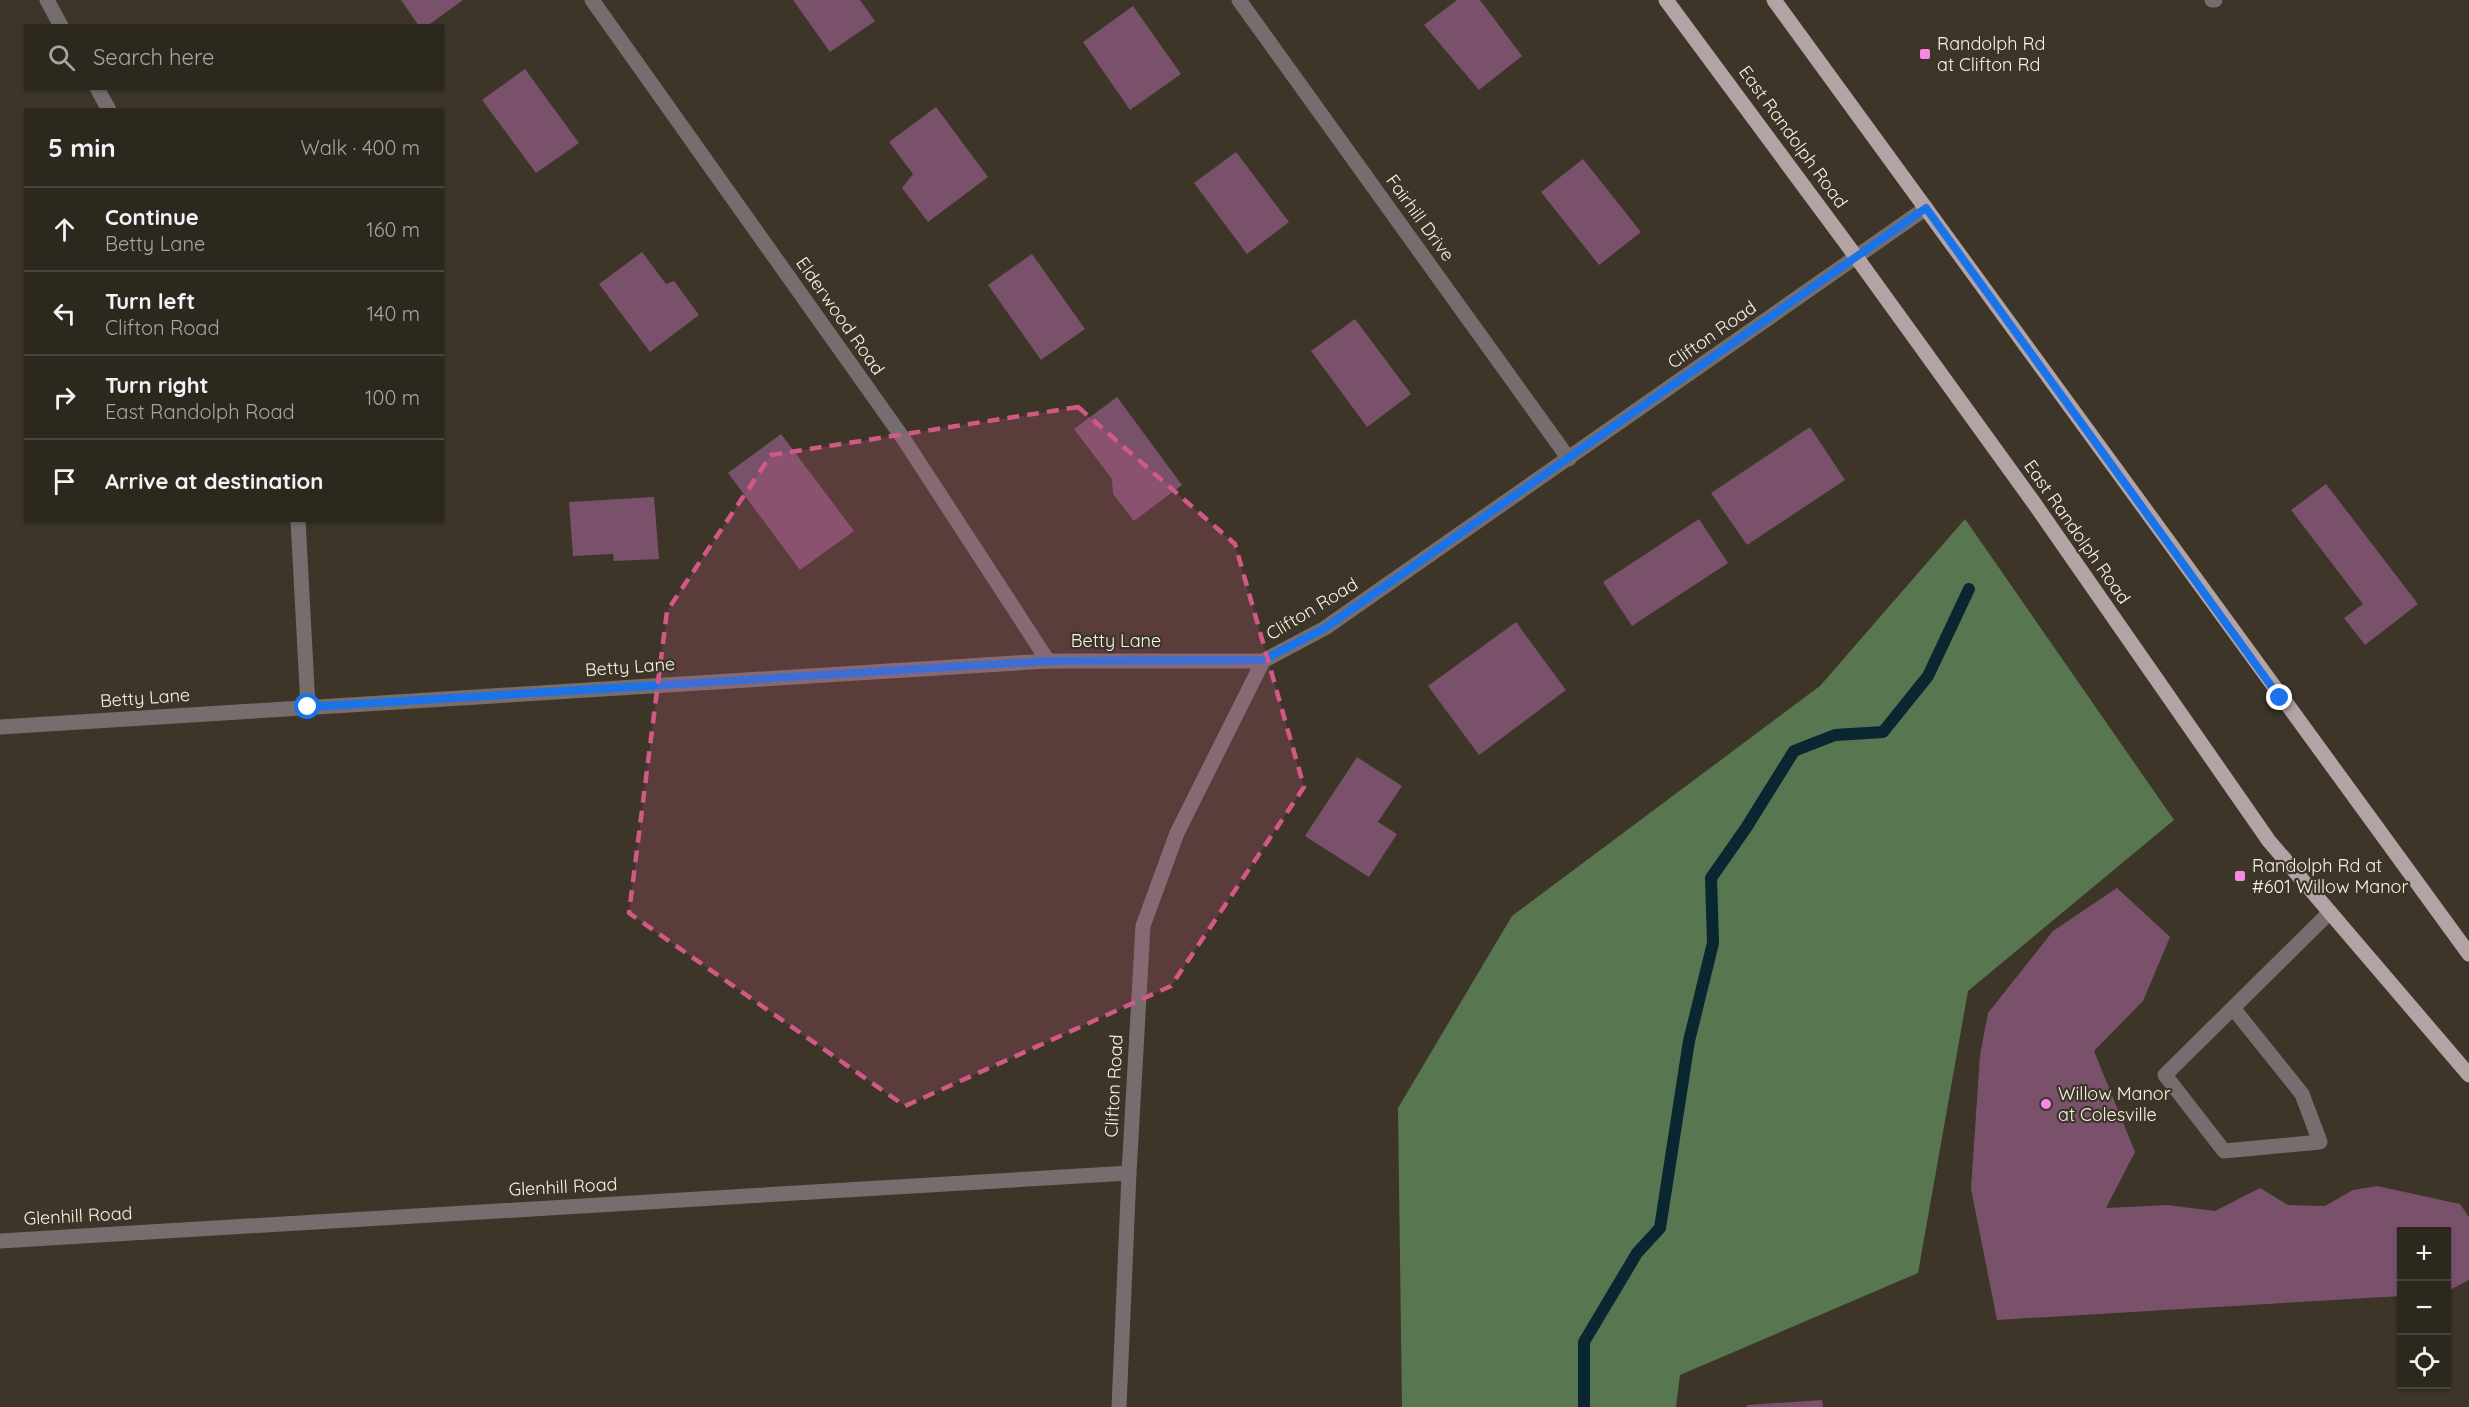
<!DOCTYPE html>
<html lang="en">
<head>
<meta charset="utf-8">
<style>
	body { margin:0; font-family:Quicksand,sans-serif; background:#39342b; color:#f1f3f6 }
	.controls { position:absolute; right:18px; bottom:18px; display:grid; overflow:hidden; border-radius:0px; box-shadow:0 2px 4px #0004 }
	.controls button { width:54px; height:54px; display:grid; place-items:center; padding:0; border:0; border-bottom:2px solid #48443c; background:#2d281e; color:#f1f3f6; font:30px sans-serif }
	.stop { position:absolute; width:18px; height:18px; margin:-14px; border:4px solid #1a73e8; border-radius:50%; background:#fff }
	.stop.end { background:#1a73e8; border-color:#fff; box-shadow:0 2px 6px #0008 }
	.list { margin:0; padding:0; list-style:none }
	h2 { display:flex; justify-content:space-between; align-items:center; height:78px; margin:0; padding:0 24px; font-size:26px }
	h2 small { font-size:20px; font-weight:400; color:#a7a6a4 }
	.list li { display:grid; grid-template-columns:39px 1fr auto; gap:18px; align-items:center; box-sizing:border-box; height:84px; padding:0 24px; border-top:2px solid #48443c }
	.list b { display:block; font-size:22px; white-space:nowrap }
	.list p { margin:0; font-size:20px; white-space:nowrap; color:#a7a6a4 }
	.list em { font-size:20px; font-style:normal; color:#a7a6a4 }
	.icon { flex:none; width:33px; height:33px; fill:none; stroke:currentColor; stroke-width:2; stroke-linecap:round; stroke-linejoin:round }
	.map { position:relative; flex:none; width:2469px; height:1407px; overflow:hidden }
	.search { position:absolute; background:#2d281e; box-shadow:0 2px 4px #0004; left:24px; top:24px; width:420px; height:66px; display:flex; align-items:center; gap:15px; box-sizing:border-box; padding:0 21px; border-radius:0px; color:#a7a6a4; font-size:22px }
	.panel { position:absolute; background:#2d281e; box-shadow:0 2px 4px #0004; left:24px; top:108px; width:420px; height:414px; border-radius:0px }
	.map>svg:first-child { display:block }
</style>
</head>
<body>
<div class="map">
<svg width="2469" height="1407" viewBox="0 0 2469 1407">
	<rect width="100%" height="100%" fill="#3c3528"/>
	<polygon fill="#587751" points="1965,519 2174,820 1968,991 1918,1273 1680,1375 1676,1407 1402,1407 1398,1108 1512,916 1820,686"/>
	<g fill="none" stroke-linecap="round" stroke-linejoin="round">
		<polyline stroke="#092631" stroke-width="12" points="1584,1407 1584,1342 1637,1253 1660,1228 1689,1041 1713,943 1711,878 1746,828 1794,751 1835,735 1883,732 1928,676 1969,589"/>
	</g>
	<g fill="#7a516b">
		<polygon points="401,0 463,0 427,26 419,26"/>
		<polygon points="793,0 860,0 875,21 830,52"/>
		<polygon points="1457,0 1480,0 1522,56 1479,90 1424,25"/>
		<polygon points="1133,6 1181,74 1130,110 1083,42"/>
		<polygon points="525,69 579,143 536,173 482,100"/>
		<polygon points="936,107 988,177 928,222 902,188 913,174 889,142"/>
		<polygon points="1236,152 1289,222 1247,254 1194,183"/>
		<polygon points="1583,159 1641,232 1599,265 1541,192"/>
		<polygon points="642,252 666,284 674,281 699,315 650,352 599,284"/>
		<polygon points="1032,254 1085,329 1041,360 988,285"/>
		<polygon points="1355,319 1411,394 1367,427 1311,351"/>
		<polygon points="1117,397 1182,485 1134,521 1113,494 1112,479 1074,429"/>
		<polygon points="1810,427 1845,480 1747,545 1711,493"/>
		<polygon points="781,434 854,531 800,570 728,473"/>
		<polygon points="2326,484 2418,604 2365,645 2344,618 2363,604 2291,510"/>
		<polygon points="654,497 659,559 614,561 613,554 573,556 569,502"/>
		<polygon points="1699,519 1728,563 1632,626 1603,582"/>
		<polygon points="1516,622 1566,690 1479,755 1428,686"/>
		<polygon points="1357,757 1402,786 1378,822 1397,834 1369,877 1305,836"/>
		<polygon points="2117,888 2170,937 2143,1001 2094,1051 2135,1152 2106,1208 2167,1205 2215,1211 2260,1188 2288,1205 2325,1206 2353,1190 2377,1186 2460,1204 2469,1217 2469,1280 2446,1292 2446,1232 2402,1232 2402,1296 1997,1320 1971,1189 1980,1055 1988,1013 2053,931"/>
		<polygon points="1822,1400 1823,1407 1747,1407 1747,1405"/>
	</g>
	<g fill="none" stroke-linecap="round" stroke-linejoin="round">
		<g stroke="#766d6e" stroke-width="15">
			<polyline points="47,0 61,26"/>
			<polyline points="592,0 903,438 1048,661"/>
			<polyline points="1239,0 1569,459"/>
			<polyline points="2212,0 2215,0"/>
			<polyline points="97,88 109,110"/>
			<polyline points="298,520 308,707"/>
			<polyline points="0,727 1048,661 1263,661"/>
			<polyline points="2233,1008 2302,1094 2320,1142 2224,1151 2165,1075 2330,912"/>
			<polyline points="0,1241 1129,1173"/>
			<polyline points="1119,1407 1129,1173 1143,926 1177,833 1263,661 1325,628 1926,208"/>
		</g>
		<g stroke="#b4a3a5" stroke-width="15">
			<polyline points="1666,0 1857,258 2034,503 2269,841 2469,1075"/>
			<polyline points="1774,0 2469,954"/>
		</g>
	</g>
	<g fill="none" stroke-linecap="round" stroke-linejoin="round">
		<polyline stroke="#1a73e8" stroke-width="8" points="308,707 1048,661 1263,660 1325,628 1926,208 2280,698"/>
	</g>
	<path fill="#d25986" fill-opacity="0.2" stroke="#d25986" stroke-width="4.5" stroke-dasharray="12 8" stroke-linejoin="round" d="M1078 407 1235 544 1304 787 1171 986 905 1106 629 913 667 611 771 455Z"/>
	<g fill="#fa87e6" stroke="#3c3528" stroke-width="2">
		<rect x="1919" y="48" width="12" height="12" rx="3"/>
		<rect x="2234" y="870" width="12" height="12" rx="3"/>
		<circle cx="2046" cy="1104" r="6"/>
	</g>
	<g text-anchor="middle" stroke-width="4.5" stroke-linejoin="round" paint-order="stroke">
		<g font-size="18" fill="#f7f2ea" stroke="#3c3528" text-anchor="start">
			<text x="1937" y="50">Randolph Rd<tspan x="1937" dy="21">at Clifton Rd</tspan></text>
			<text x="2252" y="872">Randolph Rd at<tspan x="2252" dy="21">#601 Willow Manor</tspan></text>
			<text x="2058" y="1100">Willow Manor<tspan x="2058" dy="21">at Colesville</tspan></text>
		</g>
		<g font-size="18" fill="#f7f2ea" stroke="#3c3528">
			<text transform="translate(1793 137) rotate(54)" y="6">East Randolph Road</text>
			<text transform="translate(1420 218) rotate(54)" y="6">Fairhill Drive</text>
			<text transform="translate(840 316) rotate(55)" y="6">Elderwood Road</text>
			<text transform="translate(1712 335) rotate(-35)" y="6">Clifton Road</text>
			<text transform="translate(2077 532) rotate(55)" y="6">East Randolph Road</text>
			<text transform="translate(1312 609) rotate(-31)" y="6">Clifton Road</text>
			<text x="1116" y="647">Betty Lane</text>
			<text transform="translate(630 667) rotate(-4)" y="6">Betty Lane</text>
			<text transform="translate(145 698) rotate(-4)" y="6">Betty Lane</text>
			<text transform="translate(1114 1086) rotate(-87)" y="6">Clifton Road</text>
			<text transform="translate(563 1187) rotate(-3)" y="6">Glenhill Road</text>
			<text transform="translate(78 1216) rotate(-3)" y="6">Glenhill Road</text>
		</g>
	</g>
</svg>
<div class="controls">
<button>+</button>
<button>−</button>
<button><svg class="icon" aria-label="locate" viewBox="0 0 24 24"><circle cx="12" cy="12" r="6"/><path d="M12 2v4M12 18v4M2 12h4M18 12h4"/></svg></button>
</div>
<div class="stop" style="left:308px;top:707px"></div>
<div class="stop end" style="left:2280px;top:698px"></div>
<div class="search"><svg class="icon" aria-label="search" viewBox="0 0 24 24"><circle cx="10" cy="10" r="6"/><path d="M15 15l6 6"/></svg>Search here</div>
<section class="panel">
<h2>5 min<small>Walk · 400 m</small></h2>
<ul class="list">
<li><svg class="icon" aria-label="ahead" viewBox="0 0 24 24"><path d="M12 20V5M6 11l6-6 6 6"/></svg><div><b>Continue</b><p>Betty Lane</p></div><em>160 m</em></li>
<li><svg class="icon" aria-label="left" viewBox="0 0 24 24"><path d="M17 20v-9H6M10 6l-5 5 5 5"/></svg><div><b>Turn left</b><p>Clifton Road</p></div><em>140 m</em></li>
<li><svg class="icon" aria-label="right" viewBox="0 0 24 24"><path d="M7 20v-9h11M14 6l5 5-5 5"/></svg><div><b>Turn right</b><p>East Randolph Road</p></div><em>100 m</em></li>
<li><svg class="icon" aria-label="arrive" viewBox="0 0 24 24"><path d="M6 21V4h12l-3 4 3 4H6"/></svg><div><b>Arrive at destination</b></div></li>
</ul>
</section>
</div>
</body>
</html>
